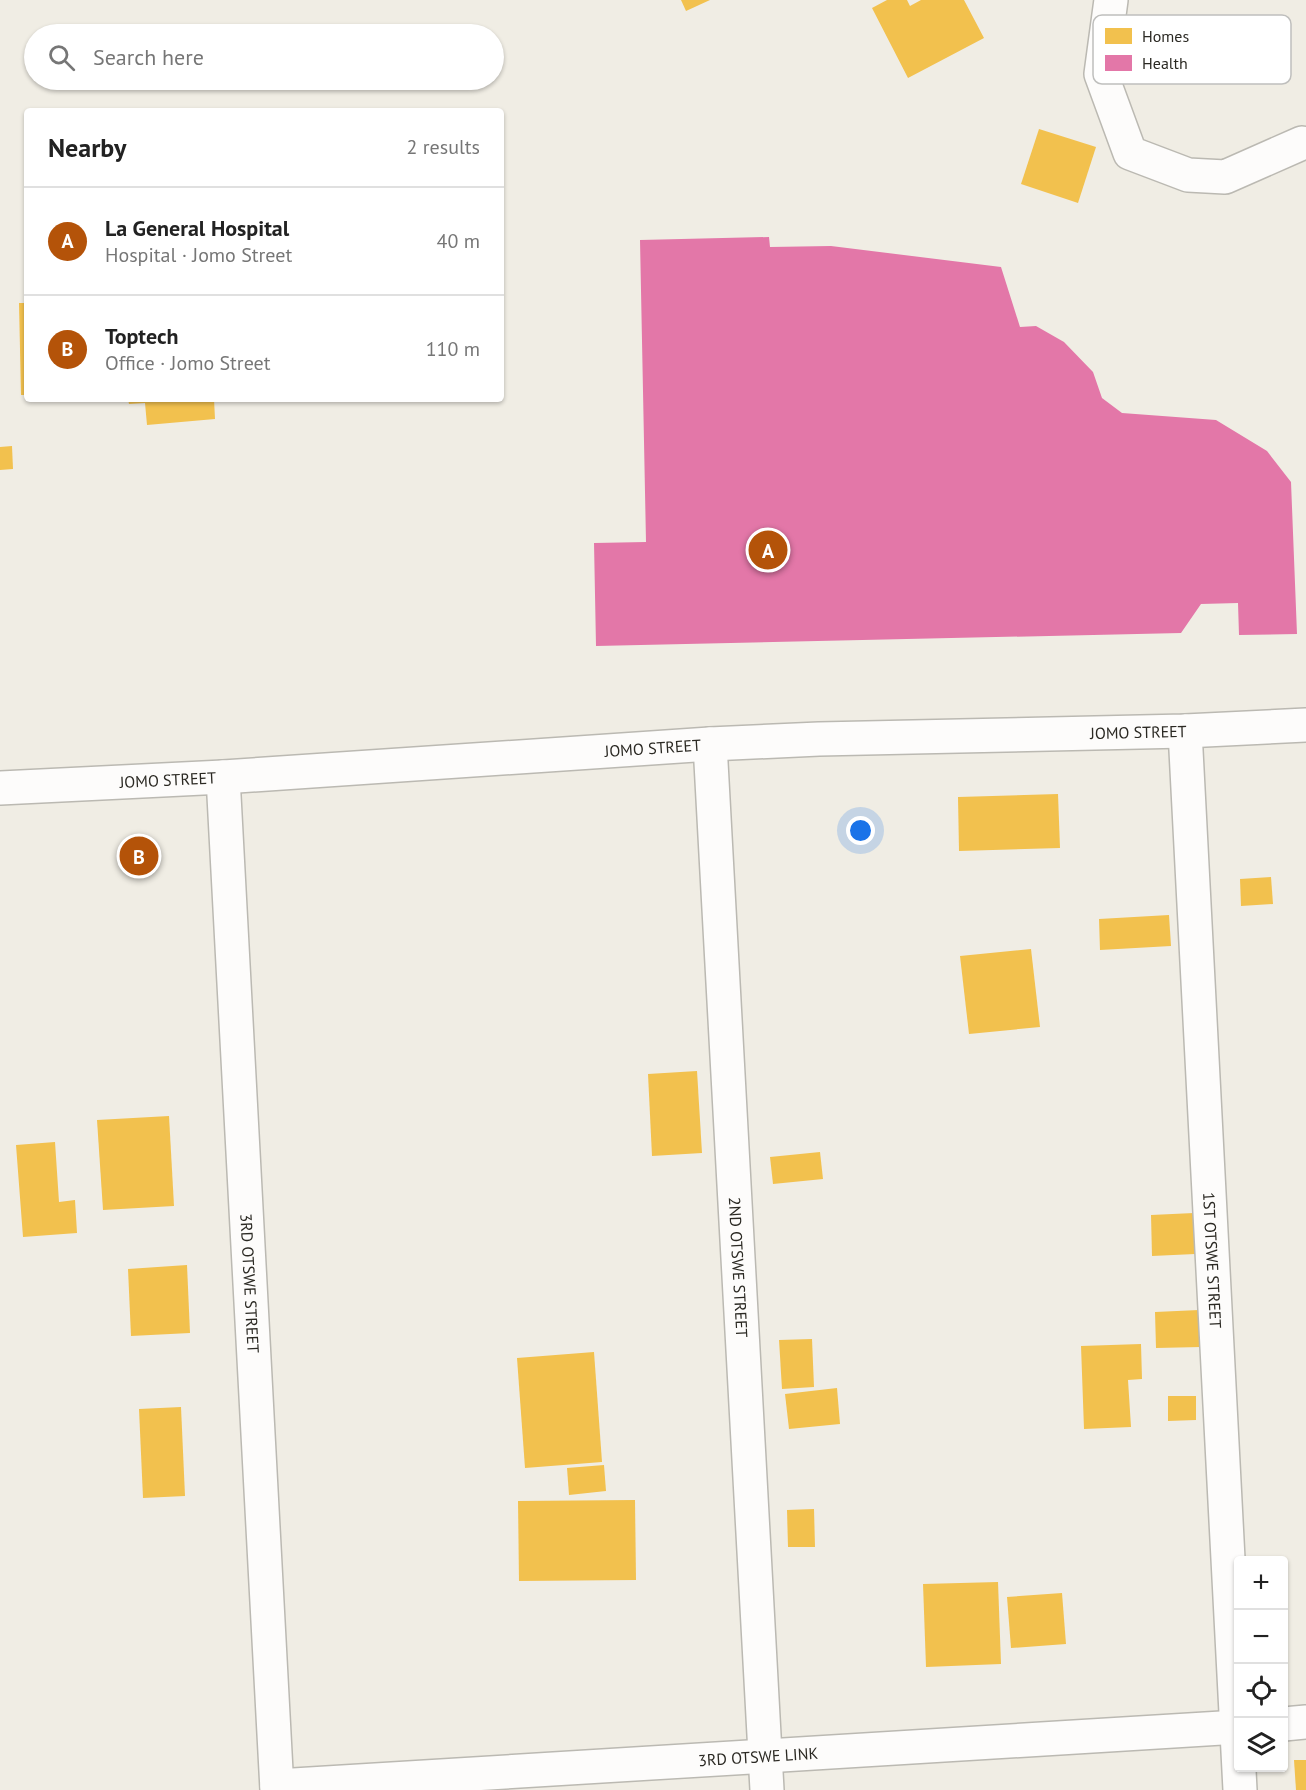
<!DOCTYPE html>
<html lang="en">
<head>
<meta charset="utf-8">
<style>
	body { margin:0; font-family:"PT Sans",sans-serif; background:#f6f6f6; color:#222 }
	.controls { position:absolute; right:18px; bottom:18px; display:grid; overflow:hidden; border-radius:6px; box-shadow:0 2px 4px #0004 }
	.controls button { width:54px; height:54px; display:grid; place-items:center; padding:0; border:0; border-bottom:2px solid #e0e0e0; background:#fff; color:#222; font:30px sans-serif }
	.you { position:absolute; left:861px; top:831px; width:21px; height:21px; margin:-15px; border:4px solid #fff; border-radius:50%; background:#1a73e8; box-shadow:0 0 0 9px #1a73e833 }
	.badge { display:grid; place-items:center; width:39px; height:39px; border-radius:50%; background:#b45309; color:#fff; font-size:20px; font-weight:700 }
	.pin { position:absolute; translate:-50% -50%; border:3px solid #fff; box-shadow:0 2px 6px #0006 }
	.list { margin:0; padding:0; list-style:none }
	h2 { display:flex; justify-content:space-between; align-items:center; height:78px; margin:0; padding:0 24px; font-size:26px }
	h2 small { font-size:20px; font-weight:400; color:#767676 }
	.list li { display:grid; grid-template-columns:39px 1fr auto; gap:18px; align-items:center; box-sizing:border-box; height:108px; padding:0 24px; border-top:2px solid #e0e0e0 }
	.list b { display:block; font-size:22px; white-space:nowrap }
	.list p { margin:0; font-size:20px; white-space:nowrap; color:#767676 }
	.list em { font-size:20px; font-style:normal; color:#767676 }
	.icon { flex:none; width:33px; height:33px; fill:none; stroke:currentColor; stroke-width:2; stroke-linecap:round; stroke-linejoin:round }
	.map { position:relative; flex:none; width:1306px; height:1790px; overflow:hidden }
	.search { position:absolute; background:#fff; box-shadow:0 2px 4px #0004; left:24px; top:24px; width:480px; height:66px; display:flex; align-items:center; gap:15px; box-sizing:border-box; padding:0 21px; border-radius:33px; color:#767676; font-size:22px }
	.panel { position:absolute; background:#fff; box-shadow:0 2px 4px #0004; left:24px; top:108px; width:480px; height:294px; border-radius:6px }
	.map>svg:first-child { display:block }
</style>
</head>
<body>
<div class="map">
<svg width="1306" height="1790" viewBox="0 0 1306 1790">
	<rect width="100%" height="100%" fill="#f0ede4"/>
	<g fill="#f2c14e">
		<polygon points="681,0 710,0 686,11"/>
		<polygon points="887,0 907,0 910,6 921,0 964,0 984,38 908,78 872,8"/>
		<polygon points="1039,129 1096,147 1078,203 1021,184"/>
		<polygon points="19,303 27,303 27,395 21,395"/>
		<polygon points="128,399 214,399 215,419 147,425 145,403 129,404"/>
		<polygon points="12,446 13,469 0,470 0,447"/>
		<polygon points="1058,794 1060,848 959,851 958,797"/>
		<polygon points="1271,877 1273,904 1241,906 1240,879"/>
		<polygon points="1169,915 1171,946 1100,950 1099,919"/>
		<polygon points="1031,949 1040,1027 969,1034 960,956"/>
		<polygon points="697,1071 702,1153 652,1156 648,1074"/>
		<polygon points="169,1116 174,1206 103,1210 97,1120"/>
		<polygon points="55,1142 59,1202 75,1200 77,1233 23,1237 16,1145"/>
		<polygon points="820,1152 823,1179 773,1184 770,1157"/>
		<polygon points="1194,1213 1195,1254 1152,1256 1151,1215"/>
		<polygon points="187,1265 190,1333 131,1336 128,1269"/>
		<polygon points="1199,1310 1201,1347 1156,1348 1155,1312"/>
		<polygon points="812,1339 814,1387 782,1389 779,1340"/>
		<polygon points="1141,1344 1142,1379 1128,1380 1131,1427 1084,1429 1081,1346"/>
		<polygon points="594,1352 602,1462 525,1468 517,1358"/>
		<polygon points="837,1388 840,1424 789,1429 785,1394"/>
		<polygon points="1168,1396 1196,1396 1196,1420 1168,1421"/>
		<polygon points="181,1407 185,1496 143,1498 139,1409"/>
		<polygon points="604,1465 606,1491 569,1495 567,1468"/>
		<polygon points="635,1500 636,1580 519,1581 518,1501"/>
		<polygon points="814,1509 815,1547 788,1547 787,1510"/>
		<polygon points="998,1582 1001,1664 926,1667 923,1584"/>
		<polygon points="1062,1593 1066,1644 1011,1648 1007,1597"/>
		<polygon points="1294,1760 1306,1760 1306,1790 1296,1790"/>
	</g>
	<polygon fill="#e377a8" points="769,237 770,247 831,246 1001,267 1020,327 1036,326 1064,342 1093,372 1102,398 1122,413 1216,420 1267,451 1291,482 1297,634 1239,635 1238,603 1201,604 1181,633 596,646 594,543 646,542 640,240"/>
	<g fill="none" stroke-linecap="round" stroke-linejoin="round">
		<defs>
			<g id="minor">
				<polyline points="1111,0 1101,74 1130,153 1188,175 1225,177 1302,143"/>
				<path id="s1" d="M1185 731 1240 1790"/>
				<path id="s2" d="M710 744 767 1790"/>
				<path id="s3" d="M223 777 277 1790"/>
				<path id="s4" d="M0 788 223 777 710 744 819 739 1185 731 1306 725"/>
				<polyline points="1284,1724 1306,1722"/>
				<path id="s5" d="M277 1786 1238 1727"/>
			</g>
		</defs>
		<use href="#minor" stroke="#bbb9b2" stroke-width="36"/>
		<use href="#minor" stroke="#fdfcfb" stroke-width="33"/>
	</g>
	<g text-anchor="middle" stroke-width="6" stroke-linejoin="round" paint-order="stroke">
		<g font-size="16" fill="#2b2923" stroke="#fff">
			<text dy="6" stroke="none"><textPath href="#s4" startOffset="1140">JOMO STREET</textPath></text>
			<text dy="6" stroke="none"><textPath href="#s4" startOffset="654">JOMO STREET</textPath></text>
			<text dy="6" stroke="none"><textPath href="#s4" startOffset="168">JOMO STREET</textPath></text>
			<text dy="6" stroke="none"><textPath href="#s1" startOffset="530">1ST OTSWE STREET</textPath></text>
			<text dy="6" stroke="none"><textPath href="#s2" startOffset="524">2ND OTSWE STREET</textPath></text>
			<text dy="6" stroke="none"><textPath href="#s3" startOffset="507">3RD OTSWE STREET</textPath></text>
			<text dy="6" stroke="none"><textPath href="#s5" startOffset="482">3RD OTSWE LINK</textPath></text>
		</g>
	</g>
	<rect x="1093" y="15" width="198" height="69" rx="9" fill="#fff" stroke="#bfbfbd" stroke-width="1.5"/>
	<rect x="1105" y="28" width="27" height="16" fill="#f2c14e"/>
	<rect x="1105" y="55" width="27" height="16" fill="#e377a8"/>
	<g font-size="16" fill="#2b2923">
		<text x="1142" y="42">Homes</text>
		<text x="1142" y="69">Health</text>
	</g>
</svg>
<div class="controls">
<button>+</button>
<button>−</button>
<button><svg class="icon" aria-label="locate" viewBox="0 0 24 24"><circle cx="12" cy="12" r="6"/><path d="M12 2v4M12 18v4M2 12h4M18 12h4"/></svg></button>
<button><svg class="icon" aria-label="layers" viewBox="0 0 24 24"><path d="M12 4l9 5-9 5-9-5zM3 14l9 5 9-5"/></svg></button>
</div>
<div class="you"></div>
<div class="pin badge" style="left:768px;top:550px">A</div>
<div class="pin badge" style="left:139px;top:856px">B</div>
<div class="search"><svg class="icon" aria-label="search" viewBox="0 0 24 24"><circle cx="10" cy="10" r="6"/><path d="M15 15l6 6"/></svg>Search here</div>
<section class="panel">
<h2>Nearby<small>2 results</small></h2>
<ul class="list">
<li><span class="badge">A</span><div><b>La General Hospital</b><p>Hospital · Jomo Street</p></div><em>40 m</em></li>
<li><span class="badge">B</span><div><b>Toptech</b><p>Office · Jomo Street</p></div><em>110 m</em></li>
</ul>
</section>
</div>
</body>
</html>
